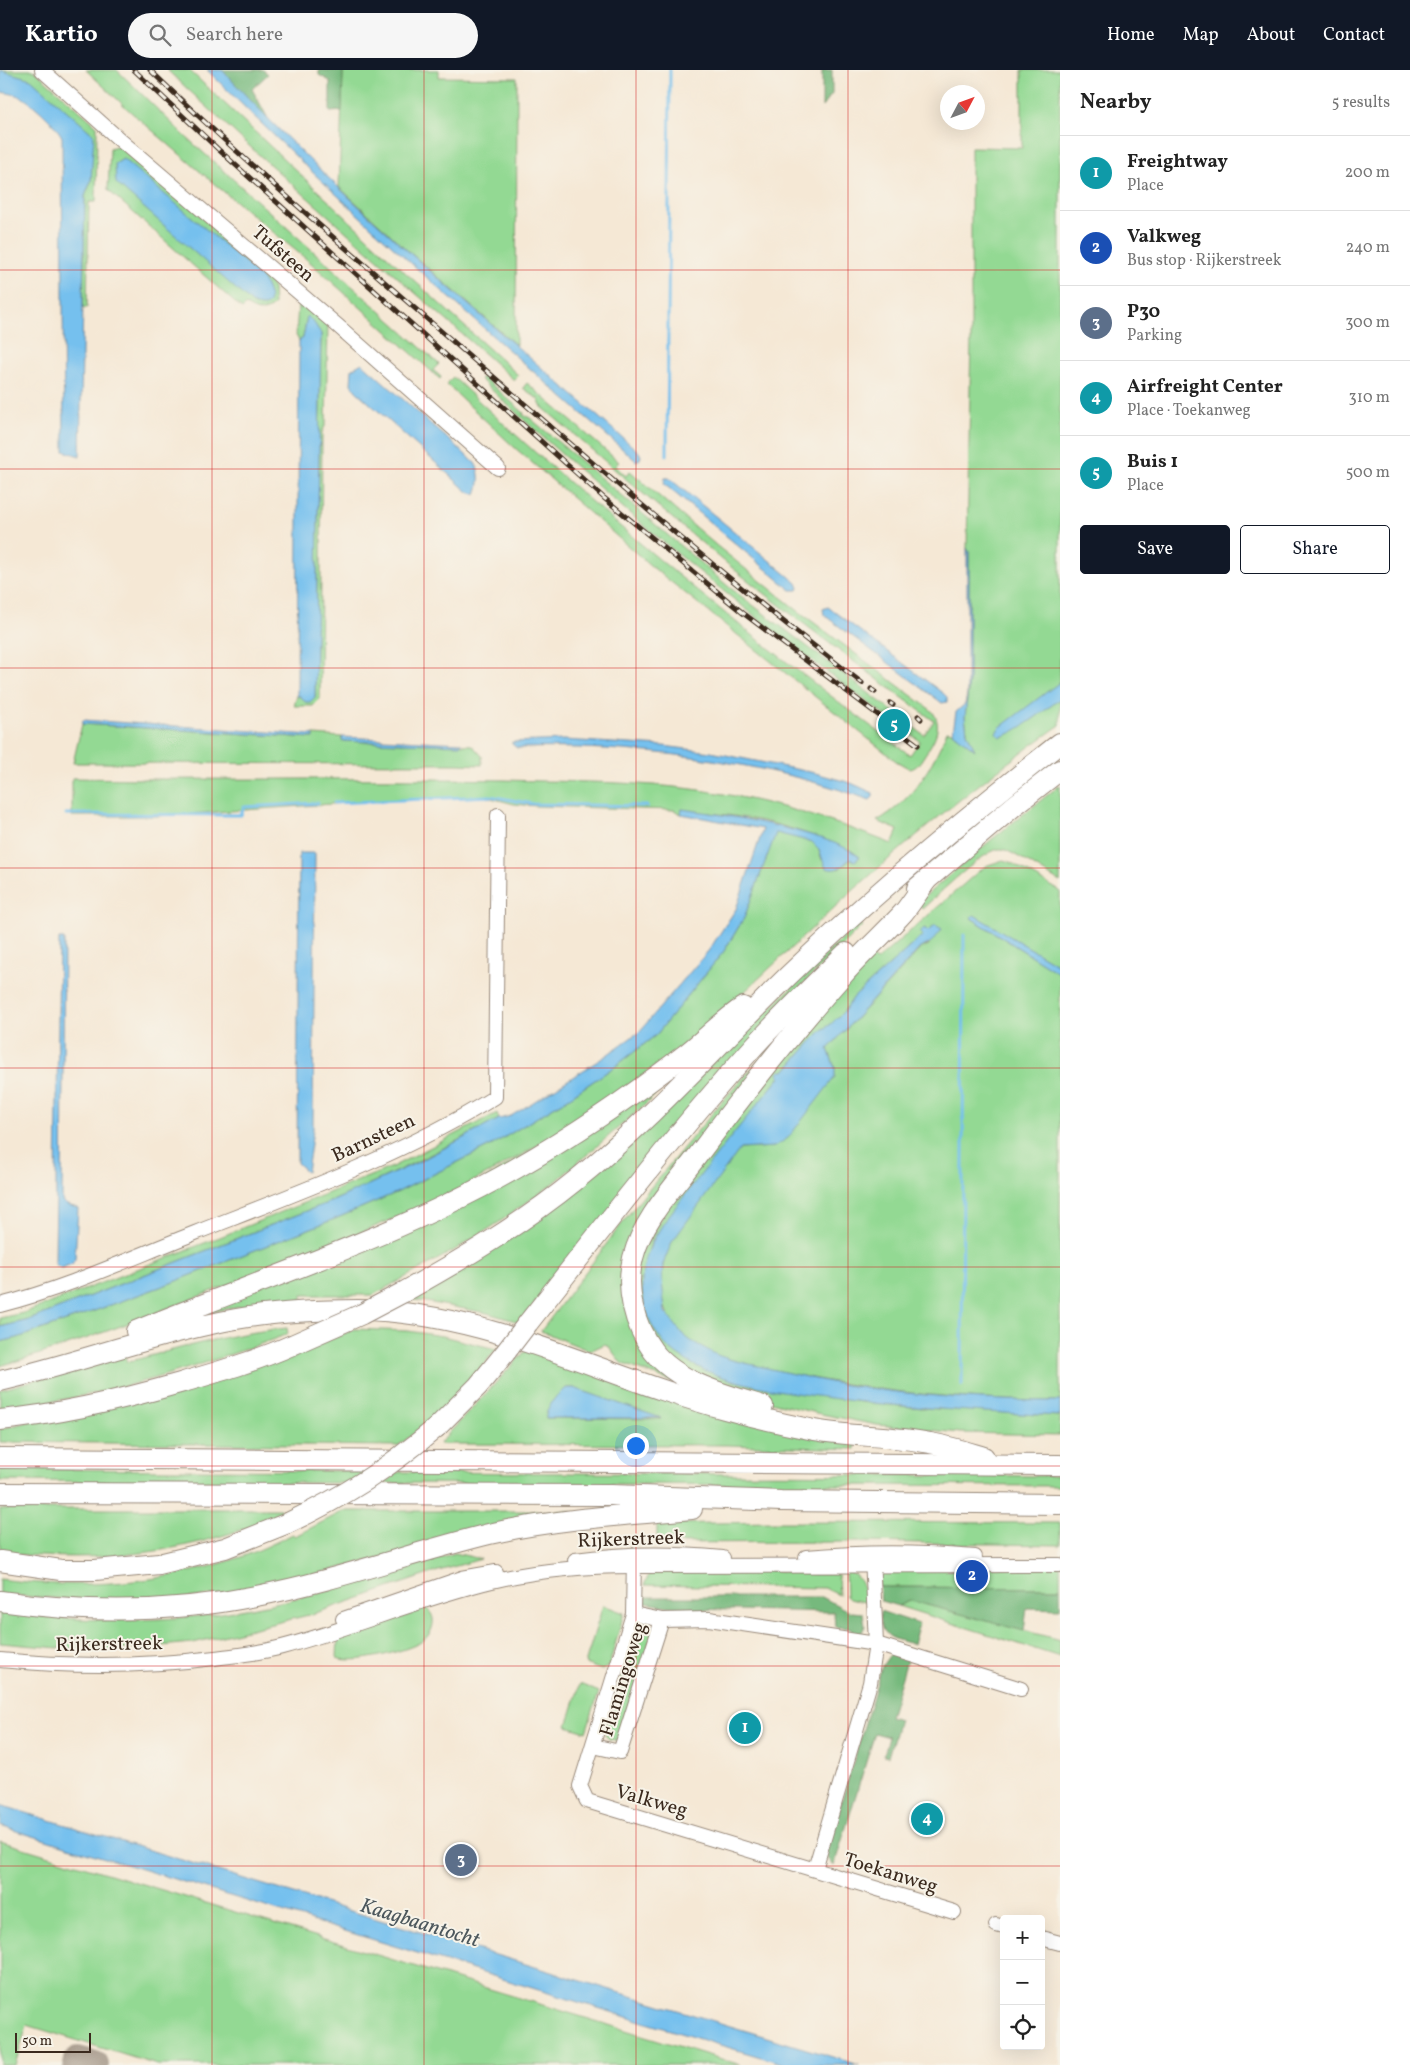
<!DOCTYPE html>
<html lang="en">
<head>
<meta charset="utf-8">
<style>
	body { margin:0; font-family:Vollkorn,serif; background:#f6f6f6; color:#222 }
	.controls { position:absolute; right:15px; bottom:15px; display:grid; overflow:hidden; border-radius:5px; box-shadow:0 5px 20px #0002 }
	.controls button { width:45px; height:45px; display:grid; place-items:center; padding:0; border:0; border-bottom:1px solid #e0e0e0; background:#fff; color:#222; font:25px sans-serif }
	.compass { position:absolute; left:940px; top:15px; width:45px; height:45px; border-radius:50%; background:#fff; box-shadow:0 5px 20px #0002; rotate:49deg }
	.scale { position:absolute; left:15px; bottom:12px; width:76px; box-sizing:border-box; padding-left:5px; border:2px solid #3b2a1e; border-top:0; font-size:14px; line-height:18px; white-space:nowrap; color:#3b2a1e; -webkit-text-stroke:4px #f7f3e8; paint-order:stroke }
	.you { position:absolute; left:635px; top:1375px; width:18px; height:18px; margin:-12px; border:4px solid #fff; border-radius:50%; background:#1a73e8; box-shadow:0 0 0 8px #1a73e833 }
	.badge { display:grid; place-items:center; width:32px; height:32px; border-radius:50%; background:#111827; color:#fff; font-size:16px; font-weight:700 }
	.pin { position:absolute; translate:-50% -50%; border:2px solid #fff; box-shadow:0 1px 5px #0006 }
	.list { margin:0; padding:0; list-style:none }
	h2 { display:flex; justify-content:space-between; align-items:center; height:65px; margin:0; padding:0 20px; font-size:21px }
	h2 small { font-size:16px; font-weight:400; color:#767676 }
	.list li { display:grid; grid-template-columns:32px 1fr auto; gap:15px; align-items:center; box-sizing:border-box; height:75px; padding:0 20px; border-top:1px solid #e0e0e0 }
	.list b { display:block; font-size:19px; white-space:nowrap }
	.list p { margin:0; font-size:16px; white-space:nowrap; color:#767676 }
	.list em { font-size:16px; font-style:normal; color:#767676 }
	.actions { display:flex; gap:10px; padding:15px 20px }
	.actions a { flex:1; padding:11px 0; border:1px solid #111827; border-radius:5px; text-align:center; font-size:18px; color:#111827 }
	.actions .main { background:#111827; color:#fff }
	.icon { flex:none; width:28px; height:28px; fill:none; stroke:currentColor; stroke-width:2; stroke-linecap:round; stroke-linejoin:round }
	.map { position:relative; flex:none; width:1060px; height:1995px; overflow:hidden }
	header { display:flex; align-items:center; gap:30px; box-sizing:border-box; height:70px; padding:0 25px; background:#111827; color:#fff }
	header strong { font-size:24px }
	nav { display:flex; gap:28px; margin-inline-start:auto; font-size:18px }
	.search { width:350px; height:45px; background:#f6f6f6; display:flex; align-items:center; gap:12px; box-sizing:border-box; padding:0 18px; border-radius:28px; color:#767676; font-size:19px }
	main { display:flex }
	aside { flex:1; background:#fff }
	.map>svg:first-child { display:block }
</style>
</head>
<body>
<header>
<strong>Kartio</strong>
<div class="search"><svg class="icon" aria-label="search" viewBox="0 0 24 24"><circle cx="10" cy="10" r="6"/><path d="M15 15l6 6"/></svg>Search here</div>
<nav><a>Home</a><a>Map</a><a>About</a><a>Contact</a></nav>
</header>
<main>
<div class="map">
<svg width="1060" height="1995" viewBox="0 0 1060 1995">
	<rect width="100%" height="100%" fill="#f7f3e8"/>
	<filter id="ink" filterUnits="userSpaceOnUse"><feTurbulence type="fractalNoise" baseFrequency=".02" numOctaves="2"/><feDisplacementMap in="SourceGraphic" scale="10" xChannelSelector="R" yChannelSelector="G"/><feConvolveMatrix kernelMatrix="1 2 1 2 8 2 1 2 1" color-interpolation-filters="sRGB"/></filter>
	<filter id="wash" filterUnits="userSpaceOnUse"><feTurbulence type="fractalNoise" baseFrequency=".0096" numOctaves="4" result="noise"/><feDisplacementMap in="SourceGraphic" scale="20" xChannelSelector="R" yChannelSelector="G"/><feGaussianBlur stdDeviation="1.12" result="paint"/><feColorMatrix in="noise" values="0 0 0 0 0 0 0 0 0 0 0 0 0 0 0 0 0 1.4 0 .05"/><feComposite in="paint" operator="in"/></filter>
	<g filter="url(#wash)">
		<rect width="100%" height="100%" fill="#f5e8d5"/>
		<g fill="#93d993" stroke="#678258" fill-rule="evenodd">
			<polygon points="0,0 32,0 36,2 97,56 96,132 89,132 87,238 83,238 85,126 91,111 93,65"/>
			<polygon points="86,0 117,0 186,67 439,294 433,300 441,307 440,309 311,193 218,117 132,43"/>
			<polygon points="167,0 189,0 384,183 518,305 514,310 258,84"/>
			<polygon points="343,0 439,0 439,7 517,8 516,275 406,179 339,117"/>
			<path d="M1022 0H1060V613L997 661 1002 667 1033 649 1060 629V655C981 710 906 772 835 837 778 890 723 945 661 992 591 1044 515 1093 435 1130 369 1161 300 1187 231 1214 155 1243 79 1274 0 1296V1272L17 1268 86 1244 171 1213 337 1148 398 1122 492 1075 570 1027 617 995 656 965 724 881 744 848 776 762 812 772 818 778 822 790 839 799 852 788V781C826 770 799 760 771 753 742 746 712 743 682 740L681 744 674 740 537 736 514 734 484 726 361 732 157 746H72V708C217 711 361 707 505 710 562 712 619 711 675 717 751 725 822 746 892 774L898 760 877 751C913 730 931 699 947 661L953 662 974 679 967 662 965 647 969 611V482L967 478 971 264V77L1022 78Z"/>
			<path d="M119 75 274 208 270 212 273 219 274 235C265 244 256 242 246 235L242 239 108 120 110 78ZM123 90 259 204 269 231 265 235 260 236 115 94Z"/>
			<polygon points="302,233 328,253 326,354 322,362 320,629 313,636 294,636 297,626 315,627 321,264 318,259 307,247 303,268 299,271 296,265 298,236"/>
			<path d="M453 307C597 442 750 568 910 685L920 671C766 559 618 440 480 309L483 307 524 343 523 345 530 348 729 517 924 665 934 651C869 603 804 555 741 505 673 450 607 393 541 336L538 329 523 318 527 313 619 392 615 396 626 406 630 401 717 476 797 540 931 640C945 656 933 672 924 686 920 692 917 698 910 699L896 691 651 496 514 377 446 314Z"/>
			<polygon points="82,654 313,668 314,665 342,667 342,671 472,675 482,686 482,695 458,694 73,693"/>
			<path d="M1060 715V812C1047 805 1014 782 1002 779 987 776 936 827 922 839L918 832 991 770Z"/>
			<path d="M1003 790 1010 792 1060 821V896L974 846 971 848 1060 904V1331C962 1331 865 1321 770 1299 742 1292 708 1288 685 1268 663 1247 659 1224 663 1195 667 1165 720 1105 740 1079L774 1077 835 998 828 979 921 878 929 875 928 861 925 858 921 862 923 865 854 927 844 941 831 954 822 960 785 1001 779 1002 780 1007 699 1108 652 1170 644 1196 642 1210 652 1255 661 1269 670 1279 733 1311 753 1315 861 1332 922 1338 1060 1346V1365L961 1363 877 1355 816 1343 759 1329 675 1296 638 1243 636 1189 689 1103 870 886 876 891 980 800 988 795Z"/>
			<polygon points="859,852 862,856 792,925 519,1252 487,1243 410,1229 455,1204 757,951"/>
			<polygon points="805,940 654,1137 626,1218 677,1306 675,1313 621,1293 610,1278 605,1274 590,1281 541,1261 632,1140 724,1029"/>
			<polygon points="699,980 646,1034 554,1113 498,1153 453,1181 373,1225 302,1225 302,1230 236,1237 167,1251 402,1159"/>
			<path d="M497 1043 499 1049C445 1078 391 1105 335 1130L29 1250 0 1257V1248L23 1243 60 1229 220 1167 392 1097Z"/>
			<path d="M287 1258 288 1264C196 1298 99 1329 0 1338V1320L124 1284 127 1292C180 1278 232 1263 287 1258Z"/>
			<polygon points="355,1259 408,1261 442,1266 496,1279 478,1302 437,1345 398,1376 0,1372 0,1359 296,1284"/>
			<path d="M529 1277 856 1372 855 1379 726 1375 439 1374ZM567 1318H574L661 1349 546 1348C547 1336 557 1323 567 1318Z"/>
			<polygon points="0,1399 368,1401 350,1413 0,1411"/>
			<polygon points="399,1402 1060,1406 1060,1416 384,1413"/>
			<path d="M0 1439H280L283 1444C185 1485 105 1493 0 1483Z"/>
			<path d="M344 1441H572L242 1522 141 1533 0 1525V1509C81 1520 163 1514 241 1487 259 1481 276 1472 293 1464L295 1466Z"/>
			<polygon points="773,1452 1060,1453 1060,1475 857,1472 657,1473 657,1454"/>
			<path d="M455 1483 481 1489 435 1502 313 1544 193 1573 126 1579H71L0 1573V1542C70 1551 138 1553 208 1545 292 1534 374 1507 455 1483Z"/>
			<polygon points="1060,1495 1060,1518 879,1517 880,1503 882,1500"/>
			<path d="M845 1499C862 1509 863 1512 865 1532L849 1529 846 1526Z"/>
			<polygon points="767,1500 808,1504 838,1504 839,1525 824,1518 644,1515 651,1501"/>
			<polygon points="909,1531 916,1532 1060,1570 1060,1587 898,1536"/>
			<polygon points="603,1535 624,1543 609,1596 602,1600 585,1594"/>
			<path d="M420 1536C427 1538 432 1542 433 1549 434 1558 429 1567 421 1572 407 1581 353 1595 337 1588L338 1565Z"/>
			<polygon points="638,1553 654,1558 620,1671 609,1669 605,1665 604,1661"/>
			<polygon points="580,1614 599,1622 586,1662 567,1656"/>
			<polygon points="0,1771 741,1995 157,1995 27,1955 15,1995 0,1995"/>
		</g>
		<g fill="#76b97d" stroke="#58724e">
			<polygon points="222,0 263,0 268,4 252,19 270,52"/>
			<polygon points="319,0 343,0 342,41 330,42 330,11 319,5"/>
			<polygon points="822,0 832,0 832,24 822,37"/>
			<polygon points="879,1517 1060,1518 1060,1539 1027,1538 1024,1561 916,1532 909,1531 898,1536 881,1531"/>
			<polygon points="645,1527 822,1527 850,1542 863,1543 865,1556 861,1564 854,1565 852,1558 835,1557 834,1542 687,1539 645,1533"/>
			<path d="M880 1541 919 1554 913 1574C889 1568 881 1567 880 1541Z"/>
			<polygon points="894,1584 908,1587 890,1647 899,1650 888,1687 884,1686 889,1667 875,1663 834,1796 827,1787 826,1783 882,1596 889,1586"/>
		</g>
		<g fill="#75c0ee" stroke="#587586">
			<path d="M0 0 31 9 94 65 91 111 85 126 80 386 64 381 62 67C57 56 34 34 23 28 16 24 7 23 0 22Z"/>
			<path d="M207 0H222C349 138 498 259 639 382L641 386 640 389 636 391 634 389C488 263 343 136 207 0Z"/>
			<path d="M123 89 259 204C267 215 281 244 253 234L116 113 115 94Z"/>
			<polygon points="307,246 315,254 321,264 315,627 310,632 305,632 300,626 297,626 299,271 303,268"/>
			<path d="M362 293 475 393C481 402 480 415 476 424L468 422 356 321 351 314 352 299Z"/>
			<polygon points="665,408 669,408 797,513 799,518 798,520 791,520 664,414"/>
			<polygon points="967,478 969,482 969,611 965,647 967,662 975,680 953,662 956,642 965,634 967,625"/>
			<polygon points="828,537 944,624 947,627 947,632 942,633 824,545 823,539"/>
			<path d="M1060 612V629C1045 640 1017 663 1000 667L996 663 999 658Z"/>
			<polygon points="83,650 314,665 314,668 82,654"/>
			<polygon points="342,667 462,673 461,675 342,671"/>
			<path d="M564 670 663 676 711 682 815 703 851 713 873 723V727L870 730C756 689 637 675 517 678L512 674V672Z"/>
			<path d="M682 739C727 745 767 752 811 765 827 770 846 776 860 787L855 791 850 789C842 796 837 802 826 798L818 778 812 772 776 763 744 848 724 881 656 965 617 995 570 1027 492 1075 398 1122 337 1148 171 1213 86 1244 17 1268 0 1272V1257L29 1250 335 1130 418 1092 499 1049 511 1046 524 1038 604 987 639 962 709 880 736 839 763 759 681 744Z"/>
			<polygon points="299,783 315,783 313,1060 307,1102 297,1093"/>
			<polygon points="974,845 1060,896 1060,904 971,848"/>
			<path d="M935 855 942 859C936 868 931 874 920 878L828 979 835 998V1007L788 1068 774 1077 740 1079 672 1172 663 1194 662 1211 665 1242 686 1268 717 1285 732 1290C768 1298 804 1307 840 1314 912 1326 987 1331 1060 1331V1346C981 1342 902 1338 823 1327 774 1320 708 1312 670 1279 648 1260 637 1224 644 1196 651 1164 673 1141 692 1116 721 1079 750 1043 780 1007L778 1003 780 1001H785L822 960 831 954 844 941 854 927 923 865 920 862 924 858 928 861Z"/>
			<polygon points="59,869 64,869 62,1131 67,1135 78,1138 75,1189 72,1194 61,1198 55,1194"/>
			<path d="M567 1318H574L661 1348H546C545 1338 558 1322 567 1318Z"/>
			<polygon points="0,1735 859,1995 788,1995 703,1970 0,1756"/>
		</g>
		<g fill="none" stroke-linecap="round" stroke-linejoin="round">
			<g stroke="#75c0ee" stroke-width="3">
				<polyline points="667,385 670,0"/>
				<polyline points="334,733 490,726 533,734 647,736"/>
				<polyline points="66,744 241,745 244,737 318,733"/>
				<polyline points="962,1315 964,865"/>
			</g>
			<polyline stroke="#98897a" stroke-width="28" points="77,1995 78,1990 95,1995"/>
		</g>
	</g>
	<g filter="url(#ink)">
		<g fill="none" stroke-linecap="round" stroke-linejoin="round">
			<defs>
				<g id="minor">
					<polyline points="42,0 120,70 338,256 498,398"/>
					<path d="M0 1235C67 1218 131 1188 195 1163 297 1123 402 1085 495 1027L498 745"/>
					<path d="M806 1487C862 1482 919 1482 975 1487"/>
					<polyline points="634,1488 633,1544 580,1716 587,1731 954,1842"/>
					<path d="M575 1490C623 1483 673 1483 723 1488"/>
					<polyline points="343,1549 462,1508 496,1502"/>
					<polyline points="662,1550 709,1549 876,1574 1021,1619"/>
					<path d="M0 1590C73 1597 142 1597 215 1588 237 1585 261 1583 282 1577 353 1558 421 1528 492 1511 538 1500 587 1496 634 1496L1060 1495"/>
					<polyline points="593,1676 620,1682 662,1550 633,1544"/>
					<polyline points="815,1799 870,1613 876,1574 872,1486"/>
					<polyline points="996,1855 1004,1857"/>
					<polyline points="1041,1868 1060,1873"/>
				</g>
				<g id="highway">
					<polyline points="917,818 1015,735 1060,700"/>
					<path d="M402 1223C463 1189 522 1154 576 1110 653 1048 717 975 788 906 874 823 966 747 1060 673"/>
					<path d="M528 1253C600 1162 670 1070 748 983 779 948 813 916 846 883"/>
					<path d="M136 1261C263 1209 395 1167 515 1099 573 1066 629 1028 682 987 703 971 722 951 743 937"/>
					<path d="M0 1311C71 1295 140 1269 211 1254 259 1243 309 1240 358 1240 488 1241 602 1307 725 1339 754 1347 784 1354 814 1360 852 1367 893 1365 930 1373 949 1376 967 1382 984 1387"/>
					<path d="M763 1336C726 1325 678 1313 653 1281 634 1255 625 1219 633 1188 642 1151 672 1119 695 1089 742 1026 791 963 844 904 863 882 885 863 904 842 912 832 919 821 926 811"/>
					<path d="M0 1350C61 1344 121 1330 180 1313 218 1302 256 1291 292 1275"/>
					<polyline points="437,1357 478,1316 505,1283"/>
					<polyline points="0,1388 1060,1395"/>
					<polyline points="0,1423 611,1425 781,1431 1060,1434"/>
					<polyline points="0,1491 61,1500 95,1500 159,1494 225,1478 288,1453"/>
					<path d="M0 1531C84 1543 172 1543 256 1526 335 1511 411 1483 489 1464 555 1449 624 1445 692 1439"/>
				</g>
			</defs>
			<use href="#minor" stroke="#98897a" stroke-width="16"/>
			<use href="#highway" stroke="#98897a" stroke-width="22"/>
			<use href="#minor" stroke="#fff" stroke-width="14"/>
			<use href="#highway" stroke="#fff" stroke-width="20"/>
			<defs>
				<g id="rail">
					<polyline points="134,0 219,80 604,428 743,543 918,675"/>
					<path d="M150 0C246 93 348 180 449 268 584 386 719 504 862 613"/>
					<polyline points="871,619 875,622"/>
					<polyline points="890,633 893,635"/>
					<polyline points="918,646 921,649"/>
				</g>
			</defs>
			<use href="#rail" stroke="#3b2a1e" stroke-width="5"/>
			<use href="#rail" stroke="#f7f3e8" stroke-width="3" stroke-dasharray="9" stroke-linecap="butt"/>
			<defs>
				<g id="highway-bridge">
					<polyline points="292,1275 362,1244 402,1223"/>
					<polyline points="505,1283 528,1253"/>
					<path d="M288 1453C345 1426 389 1398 437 1357"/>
				</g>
			</defs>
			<use href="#highway-bridge" stroke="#98897a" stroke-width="22" stroke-linecap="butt"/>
			<use href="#highway-bridge" stroke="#fff" stroke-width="20"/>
		</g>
	</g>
	<path fill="none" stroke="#d62828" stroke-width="1" stroke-opacity="0.55" d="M212 0V1995M424 0V1995M636 0V1995M848 0V1995M0 200H1060M0 399H1060M0 598H1060M0 798H1060M0 998H1060M0 1197H1060M0 1396H1060M0 1596H1060M0 1796H1060"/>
	<g text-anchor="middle" stroke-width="4" stroke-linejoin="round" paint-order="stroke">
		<g font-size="20" fill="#3b2a1e" stroke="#f7f3e8">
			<text transform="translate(284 183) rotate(41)" y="7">Tufsteen</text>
			<text transform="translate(373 1067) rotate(-25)" y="7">Barnsteen</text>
			<text transform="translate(631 1468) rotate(-2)" y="7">Rijkerstreek</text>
			<text transform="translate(109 1573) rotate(-1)" y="7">Rijkerstreek</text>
			<text transform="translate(622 1609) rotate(-73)" y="7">Flamingoweg</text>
			<text transform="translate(652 1730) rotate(16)" y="7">Valkweg</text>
			<text transform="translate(891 1802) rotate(17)" y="7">Toekanweg</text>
		</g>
		<g font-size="21" font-style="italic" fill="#4c575c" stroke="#f7f3e8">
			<text transform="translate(420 1852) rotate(17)" y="7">Kaagbaantocht</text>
		</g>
	</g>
</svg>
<div class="controls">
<button>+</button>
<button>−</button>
<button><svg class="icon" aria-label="locate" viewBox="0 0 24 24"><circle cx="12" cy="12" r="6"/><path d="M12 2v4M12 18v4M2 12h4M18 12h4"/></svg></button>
</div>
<svg class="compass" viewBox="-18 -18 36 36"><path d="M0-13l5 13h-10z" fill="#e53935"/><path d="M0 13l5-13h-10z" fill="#767676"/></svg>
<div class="scale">50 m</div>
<div class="you"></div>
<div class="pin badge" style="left:745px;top:1658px;background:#0f9aa8">1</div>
<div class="pin badge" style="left:972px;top:1506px;background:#1a4fb4">2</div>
<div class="pin badge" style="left:461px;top:1790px;background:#5c6f8a">3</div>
<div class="pin badge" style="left:927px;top:1749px;background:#0f9aa8">4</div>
<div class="pin badge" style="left:894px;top:655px;background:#0f9aa8">5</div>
</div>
<aside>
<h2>Nearby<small>5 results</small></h2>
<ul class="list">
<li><span class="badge" style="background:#0f9aa8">1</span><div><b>Freightway</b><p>Place</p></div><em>200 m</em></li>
<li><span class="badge" style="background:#1a4fb4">2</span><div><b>Valkweg</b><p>Bus stop · Rijkerstreek</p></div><em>240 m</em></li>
<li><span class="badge" style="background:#5c6f8a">3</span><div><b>P30</b><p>Parking</p></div><em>300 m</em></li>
<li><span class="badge" style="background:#0f9aa8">4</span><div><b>Airfreight Center</b><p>Place · Toekanweg</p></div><em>310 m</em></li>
<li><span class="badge" style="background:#0f9aa8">5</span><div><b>Buis 1</b><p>Place</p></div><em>500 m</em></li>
</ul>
<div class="actions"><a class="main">Save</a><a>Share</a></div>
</aside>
</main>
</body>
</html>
